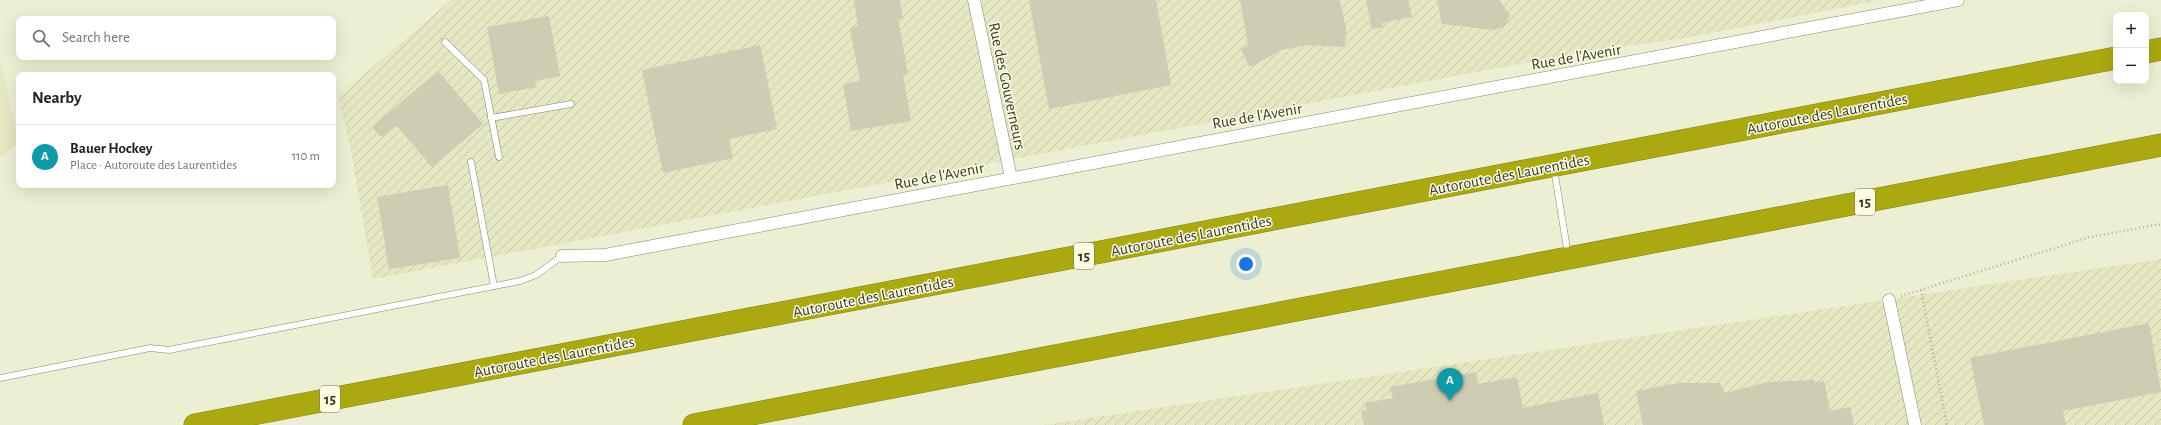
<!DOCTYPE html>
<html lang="en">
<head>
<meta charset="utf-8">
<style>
	body { margin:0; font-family:"Alegreya Sans",sans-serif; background:#f2f2f2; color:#202124 }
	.controls { position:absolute; right:12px; top:12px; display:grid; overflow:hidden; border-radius:8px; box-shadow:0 4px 16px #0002 }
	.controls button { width:36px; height:36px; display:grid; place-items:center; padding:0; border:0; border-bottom:1px solid #e0e0e0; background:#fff; color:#202124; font:20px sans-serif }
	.you { position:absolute; left:1246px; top:264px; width:14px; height:14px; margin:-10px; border:3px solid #fff; border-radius:50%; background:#1a73e8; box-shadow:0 0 0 6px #1a73e833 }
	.badge { display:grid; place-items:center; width:26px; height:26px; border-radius:50%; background:#7d7d25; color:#fff; font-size:13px; font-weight:700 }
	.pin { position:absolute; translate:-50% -33px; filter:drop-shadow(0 1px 2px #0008) }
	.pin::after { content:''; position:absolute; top:21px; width:14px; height:12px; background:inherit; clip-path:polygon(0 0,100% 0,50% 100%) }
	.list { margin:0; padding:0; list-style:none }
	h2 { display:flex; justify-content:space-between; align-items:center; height:52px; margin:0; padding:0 16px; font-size:17px }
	h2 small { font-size:13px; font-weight:400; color:#757577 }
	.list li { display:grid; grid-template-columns:26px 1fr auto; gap:12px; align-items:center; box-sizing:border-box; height:64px; padding:0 16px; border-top:1px solid #e0e0e0 }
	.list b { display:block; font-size:15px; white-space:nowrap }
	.list p { margin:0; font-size:13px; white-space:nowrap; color:#757577 }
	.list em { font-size:13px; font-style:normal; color:#757577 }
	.icon { flex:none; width:22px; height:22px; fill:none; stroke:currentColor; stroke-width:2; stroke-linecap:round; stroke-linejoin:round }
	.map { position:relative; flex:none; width:2161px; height:425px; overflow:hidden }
	.search { position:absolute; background:#fff; box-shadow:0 4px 16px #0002; left:16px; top:16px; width:320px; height:44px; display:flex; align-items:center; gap:10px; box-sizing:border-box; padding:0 14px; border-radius:8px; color:#757577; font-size:15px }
	.panel { position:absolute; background:#fff; box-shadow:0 4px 16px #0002; left:16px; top:72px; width:320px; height:116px; border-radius:8px }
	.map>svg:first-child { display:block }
</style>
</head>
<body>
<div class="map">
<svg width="2161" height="425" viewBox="0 0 2161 425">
	<defs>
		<pattern id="industrial-furrows" width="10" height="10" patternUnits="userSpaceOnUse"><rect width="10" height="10" fill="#e5e6c2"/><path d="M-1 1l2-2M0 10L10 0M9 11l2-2" fill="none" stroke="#c5c6a7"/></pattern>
	</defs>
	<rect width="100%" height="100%" fill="#edefd3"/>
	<polygon fill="#e5e6c2" points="0,60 19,142 0,158"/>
	<g fill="url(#industrial-furrows)">
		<polygon points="451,0 1880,0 1686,38 1589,51 373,279 350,146 338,97"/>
		<polygon points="2161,259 2161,425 1044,425"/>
	</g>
	<g fill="#cccdb2">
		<polygon points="854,0 900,0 903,19 898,19 908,74 903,74 911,121 851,131 843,84 860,81 850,28 858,26"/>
		<polygon points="1029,0 1156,0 1171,85 1049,109"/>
		<polygon points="1240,0 1340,0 1346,28 1345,47 1307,45 1281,50 1250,67 1241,50 1248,45"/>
		<polygon points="1366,0 1408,0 1412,17 1382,23 1383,27 1372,29"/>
		<polygon points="1437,0 1499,0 1510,15 1505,25 1495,30 1442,24"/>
		<polygon points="549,16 560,76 535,81 537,87 499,94 487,27"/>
		<polygon points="760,45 777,129 729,139 733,158 663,173 642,70"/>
		<polygon points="438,71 483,124 432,167 397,126 381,137 372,127"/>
		<polygon points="448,185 460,258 389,269 377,197"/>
		<polygon points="2149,323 2161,392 2063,411 2066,425 1984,425 1970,358"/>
		<polygon points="1476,372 1478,384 1517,377 1523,408 1598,393 1604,425 1364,425 1361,411 1367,410 1365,403 1393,398 1390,387"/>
		<polygon points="1814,380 1815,383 1824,381 1830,411 1850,407 1854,425 1643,425 1636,391 1678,383 1720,383 1725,393 1768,382"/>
	</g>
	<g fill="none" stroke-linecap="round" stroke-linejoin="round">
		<defs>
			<g id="service">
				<polyline points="445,42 484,80 499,157"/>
				<polyline points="491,118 571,104"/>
				<polyline points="471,162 494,286"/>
				<polyline points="1554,169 1568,255"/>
				<polyline points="0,378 150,348 169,350 520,281 536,275 562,256"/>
			</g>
			<g id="minor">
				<polyline points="974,0 1011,178"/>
				<polyline points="562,256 605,255 1958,0"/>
				<polyline points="1889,300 1915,425"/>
			</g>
			<g id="motorway">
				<polyline points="2146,52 2161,49"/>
				<polyline points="195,425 2116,58"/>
				<polyline points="694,425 2161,145"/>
			</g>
		</defs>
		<use href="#service" stroke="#85866d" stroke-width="7"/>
		<use href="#minor" stroke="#85866d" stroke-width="13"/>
		<use href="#motorway" stroke="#82811a" stroke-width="23"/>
		<g stroke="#b0b19b" stroke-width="2.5" stroke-dasharray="1 3" stroke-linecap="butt">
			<polyline points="1921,290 1947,425"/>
			<polyline points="1901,296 2090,237 2161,224"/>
		</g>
		<use href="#service" stroke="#fff" stroke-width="6"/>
		<use href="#minor" stroke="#fff" stroke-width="12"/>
		<use href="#motorway" stroke="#aaa90f" stroke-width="22"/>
	</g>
	<g text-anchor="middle" stroke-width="3" stroke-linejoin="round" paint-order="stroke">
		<g fill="#fbfce0" stroke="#727363" stroke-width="1">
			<rect x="1855" y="189" width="20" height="26" rx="3"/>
			<rect x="1074" y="243" width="20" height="26" rx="3"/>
			<rect x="320" y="386" width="20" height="26" rx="3"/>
		</g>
		<g font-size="15" font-weight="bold" fill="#38382d">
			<text x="1865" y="207">15</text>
			<text x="1084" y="261">15</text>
			<text x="330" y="404">15</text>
		</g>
		<g font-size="16" fill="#38382d" stroke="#fbfce0">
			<text transform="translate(1576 56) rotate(-10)" y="6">Rue de l'Avenir</text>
			<text transform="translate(1008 86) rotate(78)" y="6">Rue des Gouverneurs</text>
			<text transform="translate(1827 113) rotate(-11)" y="6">Autoroute des Laurentides</text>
			<text transform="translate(1257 115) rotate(-10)" y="6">Rue de l'Avenir</text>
			<text transform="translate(1509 174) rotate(-11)" y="6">Autoroute des Laurentides</text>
			<text transform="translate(939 175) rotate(-11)" y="6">Rue de l'Avenir</text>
			<text transform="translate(1191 235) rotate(-11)" y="6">Autoroute des Laurentides</text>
			<text transform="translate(873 296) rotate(-11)" y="6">Autoroute des Laurentides</text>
			<text transform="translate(554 356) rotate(-11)" y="6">Autoroute des Laurentides</text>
		</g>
	</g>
</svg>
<div class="controls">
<button>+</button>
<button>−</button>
</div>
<div class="you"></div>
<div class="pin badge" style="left:1450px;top:401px;background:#0f9aa8">A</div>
<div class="search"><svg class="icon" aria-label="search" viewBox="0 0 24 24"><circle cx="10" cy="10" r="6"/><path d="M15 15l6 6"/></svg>Search here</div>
<section class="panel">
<h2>Nearby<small></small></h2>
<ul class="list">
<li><span class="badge" style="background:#0f9aa8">A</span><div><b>Bauer Hockey</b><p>Place · Autoroute des Laurentides</p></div><em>110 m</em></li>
</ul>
</section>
</div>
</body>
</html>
